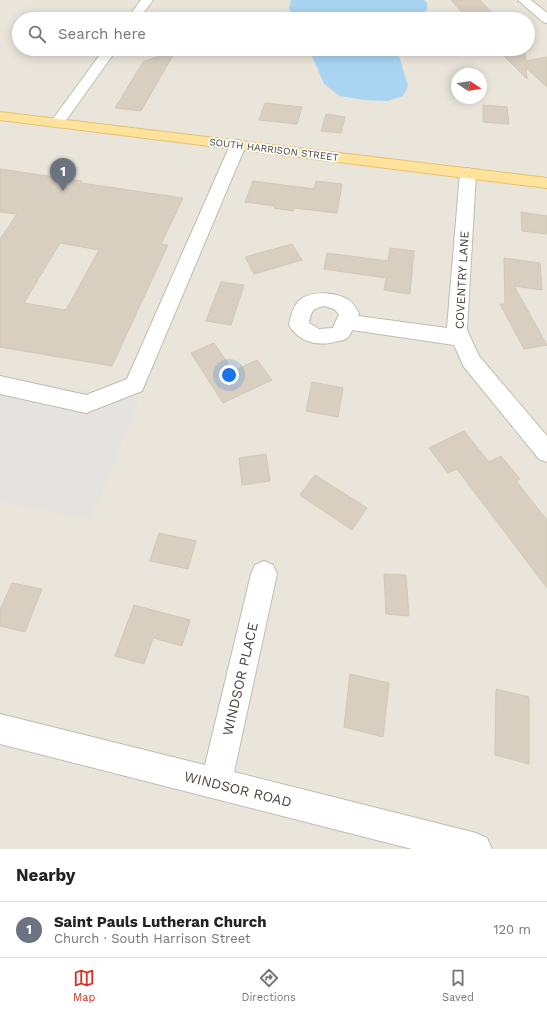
<!DOCTYPE html>
<html lang="en">
<head>
<meta charset="utf-8">
<style>
	body { margin:0; font-family:"Work Sans",sans-serif; background:#f6f6f6; color:#222 }
	.compass { position:absolute; left:451px; top:68px; width:36px; height:36px; border-radius:50%; background:#fff; box-shadow:0 2px 10px #0003; rotate:102deg }
	.you { position:absolute; left:229px; top:375px; width:14px; height:14px; margin:-10px; border:3px solid #fff; border-radius:50%; background:#1a73e8; box-shadow:0 0 0 6px #1a73e833 }
	.badge { display:grid; place-items:center; width:26px; height:26px; border-radius:50%; background:#d93025; color:#fff; font-size:13px; font-weight:700 }
	.pin { position:absolute; translate:-50% -33px; filter:drop-shadow(0 1px 2px #0008) }
	.pin::after { content:''; position:absolute; top:21px; width:14px; height:12px; background:inherit; clip-path:polygon(0 0,100% 0,50% 100%) }
	.list { margin:0; padding:0; list-style:none }
	h2 { display:flex; justify-content:space-between; align-items:center; height:52px; margin:0; padding:0 16px; font-size:17px }
	h2 small { font-size:13px; font-weight:400; color:#767676 }
	.list li { display:grid; grid-template-columns:26px 1fr auto; gap:12px; align-items:center; box-sizing:border-box; height:56px; padding:0 16px; border-top:1px solid #e0e0e0 }
	.list b { display:block; font-size:15px; white-space:nowrap }
	.list p { margin:0; font-size:13px; white-space:nowrap; color:#767676 }
	.list em { font-size:13px; font-style:normal; color:#767676 }
	.icon { flex:none; width:22px; height:22px; fill:none; stroke:currentColor; stroke-width:2; stroke-linecap:round; stroke-linejoin:round }
	.map { position:relative; flex:none; width:547px; height:849px; overflow:hidden }
	.search { position:absolute; background:#fff; box-shadow:0 2px 10px #0003; left:12px; right:12px; top:12px; height:44px; display:flex; align-items:center; gap:10px; box-sizing:border-box; padding:0 14px; border-radius:22px; color:#767676; font-size:15px }
	.sheet { height:108px; background:#fff }
	nav { display:flex; justify-content:space-around; align-items:center; box-sizing:border-box; height:56px; border-top:1px solid #e0e0e0; background:#fff; font-size:11px; color:#767676 }
	nav a { display:grid; justify-items:center; gap:2px }
	nav .on { color:#d93025 }
	.map>svg:first-child { display:block }
</style>
</head>
<body>
<div class="map">
<svg width="547" height="849" viewBox="0 0 547 849">
	<rect width="100%" height="100%" fill="#f6f3ec"/>
	<path fill="#eae5da" fill-rule="evenodd" d="M0 0H547V849H0ZM19 19H528V49H19ZM457 74H481V98H457Z"/>
	<polygon fill="#e5e3e0" points="0,375 139,401 90,520 0,501"/>
	<g fill="#a9d4f2">
		<polygon points="291,0 424,0 427,3 427,10 419,15 399,19 295,19 289,9"/>
		<polygon points="309,49 397,49 408,86 403,96 388,101 364,100 340,96 324,84"/>
	</g>
	<g fill="#d8cfc1" stroke="#d3c7b4" fill-rule="evenodd">
		<polygon points="451,0 480,0 498,19 468,19"/>
		<polygon points="239,12 274,15 272,19 235,19"/>
		<polygon points="497,49 524,49 526,61 547,57 547,87 526,68 527,79"/>
		<polygon points="176,50 141,111 115,108 143,62"/>
		<polygon points="265,103 302,107 297,124 259,120"/>
		<polygon points="483,105 507,107 509,124 483,122"/>
		<polygon points="326,114 345,117 341,133 321,131"/>
		<path d="M0 169 82 181 81 183 183 198 161 244 168 245 112 366 0 347V239L17 214 0 212ZM60 243 99 250 66 310 24 303Z"/>
		<polygon points="253,181 314,189 316,181 342,184 337,213 294,208 293,211 274,208 275,206 245,202"/>
		<polygon points="521,212 547,216 547,234 522,231"/>
		<polygon points="292,244 302,260 254,274 245,257"/>
		<polygon points="390,248 414,251 410,294 384,290 386,278 324,269 327,253 388,261"/>
		<polygon points="504,258 540,263 542,290 514,286 547,345 524,349 500,304 505,304"/>
		<polygon points="221,282 244,285 231,325 206,321"/>
		<polygon points="214,343 233,371 257,360 272,380 223,403 191,353"/>
		<polygon points="312,382 343,388 338,417 306,411"/>
		<polygon points="464,431 489,462 501,456 520,479 516,481 547,520 547,588 457,469 448,473 429,448"/>
		<polygon points="266,454 270,481 242,485 239,458"/>
		<polygon points="315,475 367,508 352,530 300,495"/>
		<polygon points="159,533 196,541 188,569 150,561"/>
		<polygon points="384,574 406,575 409,616 386,614"/>
		<polygon points="12,583 42,589 25,632 0,626 0,610"/>
		<polygon points="134,605 190,620 182,646 153,638 144,664 115,656"/>
		<polygon points="350,674 389,683 383,737 344,727"/>
		<polygon points="496,689 529,697 529,764 495,755"/>
	</g>
	<g fill="none" stroke-linecap="round" stroke-linejoin="round">
		<defs>
			<g id="minor">
				<polygon points="141,0 153,0 139,19 127,19"/>
				<polygon points="518,0 531,0 547,13 547,23 543,22"/>
				<polygon points="104,49 117,49 62,126 57,127 52,126 50,123"/>
				<polygon points="238,140 243,142 246,145 142,391 86,413 0,394 0,376 86,395 127,379 230,145 233,142"/>
				<path d="M468 168 474 170 476 173 467 330 479 356 547 436V462L539 459 464 367 454 345 352 330C351 333 349 337 347 338 345 340 341 341 338 341 320 347 299 343 289 325 291 317 292 308 298 302 308 290 334 292 347 299 352 301 356 308 359 313L358 316 447 328 460 173 462 170ZM325 306 334 309 339 314 333 328 319 329 309 323C311 311 313 308 325 306Z"/>
				<polygon points="264,561 273,565 277,574 234,772 476,833 487,838 492,849 412,849 0,744 0,714 205,765 251,574 255,565"/>
			</g>
			<polygon id="major" points="0,112 547,178 547,188 0,120"/>
		</defs>
		<use href="#minor" stroke="#c2bbae" stroke-width="2"/>
		<use href="#major" stroke="#e6c16a" stroke-width="2"/>
		<use href="#minor" fill="#fff" fill-rule="evenodd"/>
		<use href="#major" fill="#ffe39c" fill-rule="evenodd"/>
	</g>
	<g text-anchor="middle" stroke-width="3.5" stroke-linejoin="round" paint-order="stroke">
		<g font-size="10" fill="#4b4439" stroke="#fff">
			<text transform="translate(274 149) rotate(7)" y="4">SOUTH HARRISON STREET</text>
		</g>
		<g font-size="12" fill="#4b4439" stroke="#fff">
			<text transform="translate(462 280) rotate(-87)" y="4">COVENTRY LANE</text>
		</g>
		<g font-size="14" fill="#4b4439" stroke="#fff">
			<text transform="translate(240 679) rotate(-77)" y="5">WINDSOR PLACE</text>
			<text transform="translate(238 789) rotate(14)" y="5">WINDSOR ROAD</text>
		</g>
	</g>
</svg>
<svg class="compass" viewBox="-18 -18 36 36"><path d="M0-13l5 13h-10z" fill="#e53935"/><path d="M0 13l5-13h-10z" fill="#767676"/></svg>
<div class="you"></div>
<div class="pin badge" style="left:63px;top:191px;background:#6b7280">1</div>
<div class="search"><svg class="icon" aria-label="search" viewBox="0 0 24 24"><circle cx="10" cy="10" r="6"/><path d="M15 15l6 6"/></svg>Search here</div>
</div>
<section class="sheet">
<h2>Nearby<small></small></h2>
<ul class="list">
<li><span class="badge" style="background:#6b7280">1</span><div><b>Saint Pauls Lutheran Church</b><p>Church · South Harrison Street</p></div><em>120 m</em></li>
</ul>
</section>
<nav>
<a class="on"><svg class="icon" aria-label="map" viewBox="0 0 24 24"><path d="M3 6l6-2 6 2 6-2v14l-6 2-6-2-6 2zM9 4v14M15 6v14"/></svg>Map</a>
<a><svg class="icon" aria-label="directions" viewBox="0 0 24 24"><path d="M12 3l9 9-9 9-9-9zM9 14v-3h6M13 9l2 2-2 2"/></svg>Directions</a>
<a><svg class="icon" aria-label="saved" viewBox="0 0 24 24"><path d="M7 4h10v16l-5-4-5 4z"/></svg>Saved</a>
</nav>
</body>
</html>
